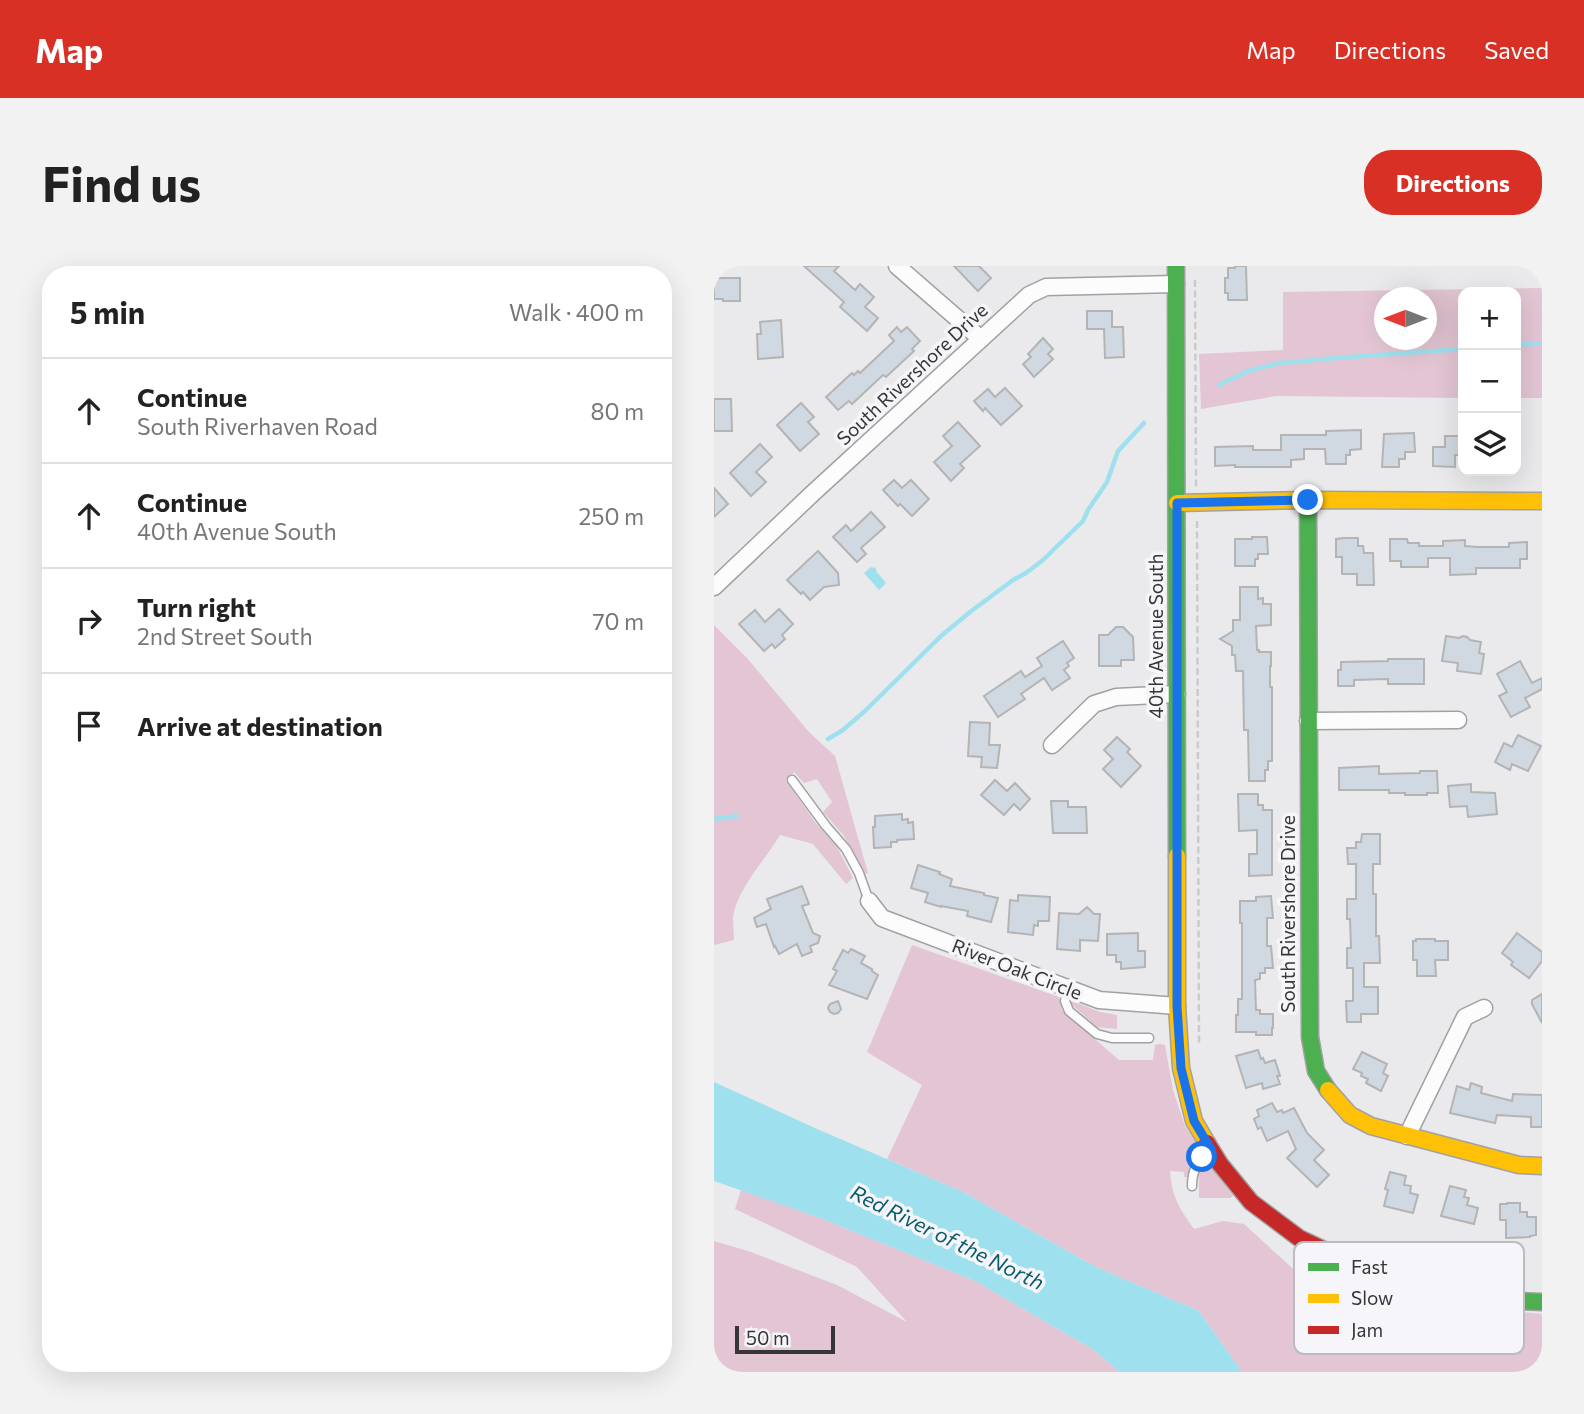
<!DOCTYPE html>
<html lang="en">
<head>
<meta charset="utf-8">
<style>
	body { margin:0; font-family:Commissioner,sans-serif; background:#f2f2f2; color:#222 }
	.controls { position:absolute; right:21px; top:21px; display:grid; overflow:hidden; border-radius:14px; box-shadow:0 7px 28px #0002 }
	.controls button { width:63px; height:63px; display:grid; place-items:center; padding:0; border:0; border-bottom:2px solid #e0e0e0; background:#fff; color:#222; font:35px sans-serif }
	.compass { position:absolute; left:660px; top:21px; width:63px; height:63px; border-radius:50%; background:#fff; box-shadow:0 7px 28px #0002; rotate:270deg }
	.scale { position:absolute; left:21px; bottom:18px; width:100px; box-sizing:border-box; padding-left:7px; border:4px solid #363638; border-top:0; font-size:19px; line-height:24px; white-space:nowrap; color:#363638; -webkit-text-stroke:5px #f6f6fa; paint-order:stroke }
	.stop { position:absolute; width:21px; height:21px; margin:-16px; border:5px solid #1a73e8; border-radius:50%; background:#fff }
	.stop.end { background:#1a73e8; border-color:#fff; box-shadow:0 2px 7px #0008 }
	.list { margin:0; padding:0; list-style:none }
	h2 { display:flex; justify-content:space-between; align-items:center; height:91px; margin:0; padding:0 28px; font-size:30px }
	h2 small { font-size:23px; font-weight:400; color:#767676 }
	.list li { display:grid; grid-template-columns:46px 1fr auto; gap:21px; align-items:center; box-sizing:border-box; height:105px; padding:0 28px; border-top:2px solid #e0e0e0 }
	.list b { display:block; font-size:26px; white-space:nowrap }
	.list p { margin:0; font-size:23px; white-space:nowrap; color:#767676 }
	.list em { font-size:23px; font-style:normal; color:#767676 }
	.icon { flex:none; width:38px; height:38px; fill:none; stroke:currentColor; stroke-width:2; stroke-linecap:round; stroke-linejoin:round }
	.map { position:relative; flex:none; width:828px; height:1106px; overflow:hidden; border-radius:28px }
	header { display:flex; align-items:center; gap:42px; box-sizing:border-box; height:98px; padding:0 35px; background:#d93025; color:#fff }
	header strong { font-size:33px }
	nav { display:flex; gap:38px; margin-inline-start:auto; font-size:24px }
	.intro { display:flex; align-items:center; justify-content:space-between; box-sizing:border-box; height:168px; padding:0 42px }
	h1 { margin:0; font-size:49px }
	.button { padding:18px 32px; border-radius:28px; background:#d93025; color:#fff; font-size:24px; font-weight:700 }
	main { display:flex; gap:42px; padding:0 42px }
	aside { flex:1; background:#fff; border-radius:28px; box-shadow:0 7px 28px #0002 }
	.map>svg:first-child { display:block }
</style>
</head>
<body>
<header>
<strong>Map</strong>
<nav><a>Map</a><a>Directions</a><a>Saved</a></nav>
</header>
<div class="intro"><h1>Find us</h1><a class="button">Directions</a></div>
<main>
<aside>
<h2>5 min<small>Walk · 400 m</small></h2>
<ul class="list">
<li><svg class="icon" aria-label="ahead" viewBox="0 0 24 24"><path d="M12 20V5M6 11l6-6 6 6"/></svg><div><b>Continue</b><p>South Riverhaven Road</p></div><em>80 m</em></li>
<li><svg class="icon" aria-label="ahead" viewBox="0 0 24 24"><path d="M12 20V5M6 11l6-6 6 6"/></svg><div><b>Continue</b><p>40th Avenue South</p></div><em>250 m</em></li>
<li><svg class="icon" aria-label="right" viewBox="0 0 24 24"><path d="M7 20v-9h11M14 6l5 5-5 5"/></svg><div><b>Turn right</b><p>2nd Street South</p></div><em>70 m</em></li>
<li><svg class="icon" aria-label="arrive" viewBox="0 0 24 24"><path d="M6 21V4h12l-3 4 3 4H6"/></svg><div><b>Arrive at destination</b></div></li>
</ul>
</aside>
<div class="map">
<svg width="828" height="1106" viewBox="0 0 828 1106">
	<rect width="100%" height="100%" fill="#eaeaec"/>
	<g fill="#e3c5d3" fill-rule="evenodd">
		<path d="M828 22V132H802V26H749V132L562 130 487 143 485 88 569 84V26ZM670 32H712V74H670Z"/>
		<path d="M0 359 33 392 95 466 121 490 154 607 151 608 130 570 109 546 118 536 103 513 90 517 80 506 72 515 101 556 123 581 139 612 132 618 99 578 66 569C52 593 23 623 19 651 19 659 20 667 20 674L0 679Z"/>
		<path d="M198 679 345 731 348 744 353 749 405 794H439L441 779 446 778 451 779 459 824 471 860 487 885 478 895 473 911H470V906L456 905C458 932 465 941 480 963L509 955 530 958 587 1010 665 1038 717 1047 741 1055 761 1035 797 1045 828 1048V1106H528L485 1045 382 1001 249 926 173 893 208 819 153 786Z"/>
		<polygon points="358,735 386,746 403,749 403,763 383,761 356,737"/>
		<polygon points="493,896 519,930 516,932 485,932 485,911 482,911 483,905 488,897"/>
		<polygon points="27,924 106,952 261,1015 378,1083 406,1106 0,1106 0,975 34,985 123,1019 193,1056 143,1001 21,943"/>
	</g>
	<g fill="#9fe0ee">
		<polygon points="157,301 159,302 160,301 163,304 162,305 172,317 165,324 150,307"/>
		<polygon points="0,816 101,862 249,926 382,1001 485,1045 528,1106 406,1106 378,1083 261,1015 106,952 0,915"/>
	</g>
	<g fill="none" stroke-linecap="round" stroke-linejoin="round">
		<g stroke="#9fe0ee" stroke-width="4.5">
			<polyline points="802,79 828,77"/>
			<polyline points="505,119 534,105 566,97 635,91 749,83"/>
			<polyline points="114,473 129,464 152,444 227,370 256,346 299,314 312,307 329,294 369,255 374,244 393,216 404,185 430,157"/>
			<polyline points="0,553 23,550"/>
		</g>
	</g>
	<g fill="#d0d8e1" stroke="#b4b4b5" stroke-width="2">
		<polygon points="90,0 125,0 120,5 141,24 146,18 160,31 151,41 164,52 153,65 126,41 130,36"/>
		<polygon points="240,0 265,0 277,12 264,25"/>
		<polygon points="521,0 532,0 533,34 514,34 514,27 511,27 511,12 514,12 514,2 521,2"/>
		<polygon points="0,12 26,12 26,35 9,35 9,33 0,33"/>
		<polygon points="373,45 398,45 398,61 409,61 410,91 391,92 390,63 373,63"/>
		<polygon points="67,54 69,91 44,93 43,68 47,68 46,56"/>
		<polygon points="183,61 187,66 193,61 206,75 198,83 200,85 172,111 169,109 138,138 135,135 124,144 112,131 138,107 140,109 144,105 146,107 180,75 175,69"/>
		<polygon points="329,72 339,83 334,88 339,93 320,111 309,98 317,91 314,88"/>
		<polygon points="291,122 308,140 287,159 271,142 269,145 260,135 274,123 281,131"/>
		<polygon points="0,133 17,133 18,165 0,165"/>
		<polygon points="87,137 100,151 94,156 105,168 86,185 63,159"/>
		<polygon points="244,156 266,180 246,198 250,202 237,215 220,196 238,180 229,170"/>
		<polygon points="647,164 647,183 636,184 636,189 632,189 632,198 612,198 611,183 590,183 590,193 577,194 577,201 521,201 521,199 501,200 501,181 539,180 539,184 567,184 567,169 612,169 612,165"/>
		<polygon points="700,167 701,186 691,186 691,193 685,193 685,201 668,201 670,168"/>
		<polygon points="731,170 749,170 749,189 741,189 741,201 719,200 719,181 731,181"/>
		<polygon points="46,178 58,191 42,206 52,216 37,230 16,207"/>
		<polygon points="180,214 188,222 197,214 215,233 198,250 186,238 184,240 169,224"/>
		<polygon points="0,222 14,238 0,251"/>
		<polygon points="157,246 171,261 147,282 152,288 143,296 119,271 132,259 137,265"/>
		<polygon points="538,271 553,271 554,288 544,288 544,293 541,293 541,300 521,300 521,273 538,273"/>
		<polygon points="630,272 644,272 644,280 649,280 650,287 659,287 660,319 643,319 643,308 628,308 628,291 622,291 622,273"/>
		<polygon points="676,273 693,273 694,277 705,277 705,280 729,280 729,275 751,274 751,280 764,281 795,281 795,277 813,276 813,293 806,293 806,302 762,302 762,308 736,309 736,292 714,292 714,301 687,301 687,295 676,295"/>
		<polygon points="104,285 124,307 125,319 110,321 96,334 89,326 87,328 73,314"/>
		<polygon points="526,321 544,321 544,333 549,332 549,338 557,338 557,359 542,360 543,384 545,384 545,386 557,386 557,400 556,400 556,421 558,421 558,495 554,495 554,504 551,504 551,515 535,515 534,464 530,464 529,405 522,405 521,389 518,389 518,380 506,373 519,365 519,354 526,354"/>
		<polygon points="65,343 79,358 68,369 71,373 61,382 58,378 50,385 25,358 41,344 51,356"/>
		<polygon points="402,361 409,361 419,371 420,394 407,394 407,400 385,400 385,369 394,369"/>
		<polygon points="732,370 745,372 749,370 753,371 756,374 767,376 765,387 770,388 767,408 743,405 744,397 728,395"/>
		<polygon points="349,375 360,392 353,397 355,400 350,404 356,412 338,424 330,412 307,428 311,433 284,451 270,430 307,405 311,411 328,400 323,392"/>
		<polygon points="674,393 710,393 710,418 674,418 674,413 640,414 640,420 624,420 624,404 627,404 627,396 674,395"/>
		<polygon points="806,395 818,417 828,412 828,423 811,432 816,441 797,451 785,430 793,426 783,408"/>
		<polygon points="256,456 276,457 275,479 286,479 283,502 267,501 268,491 254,490"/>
		<polygon points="804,469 827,480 814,505 798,498 796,504 781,496 790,477 798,481"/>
		<polygon points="403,471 416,483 413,486 427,500 407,521 389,503 399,493 390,484"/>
		<polygon points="665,500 665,508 706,507 706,505 723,505 724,527 713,527 713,529 691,529 691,527 675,527 675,524 625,524 625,502"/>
		<polygon points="281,514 293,525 301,517 316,533 306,544 300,538 290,549 267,529"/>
		<polygon points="757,518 757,526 781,527 783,548 754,551 753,540 736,541 734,520"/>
		<polygon points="524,528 544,528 544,539 549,539 549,544 558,544 558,609 535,610 535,588 543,588 543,564 525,565"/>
		<polygon points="337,535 354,535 354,541 372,541 373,567 339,567"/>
		<polygon points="188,548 188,554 194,553 194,557 199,556 200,573 183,574 183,576 177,576 177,581 160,582 159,561 161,561 161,550"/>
		<polygon points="648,568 666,568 666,598 659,598 659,628 662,628 662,670 665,670 666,697 650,697 650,721 664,721 664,748 647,748 647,756 633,756 632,735 639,735 639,702 633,702 633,682 637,682 636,653 633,653 633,633 642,633 642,598 634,598 633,582 642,582 642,576 647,576"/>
		<polygon points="204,599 226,606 225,608 238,613 236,620 270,627 270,629 284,632 277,656 253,650 254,645 227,640 227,641 211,636 214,627 197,622"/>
		<polygon points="88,620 95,638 88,640 99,667 106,670 104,677 96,680 98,686 88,690 83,678 65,688 61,680 60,681 52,658 43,661 40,652 57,643 53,633"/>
		<polygon points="304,629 336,631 335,655 324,655 324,660 320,659 319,669 294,666 296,634 304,635"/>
		<polygon points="557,630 559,652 553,652 553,680 557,680 559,702 551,702 551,707 546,707 546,713 541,714 542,744 546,744 546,748 559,748 559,762 558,762 558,769 542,769 542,766 522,766 522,749 524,749 524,733 528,733 528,657 526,657 526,635 542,635 542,631"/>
		<polygon points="373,641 380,648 386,648 384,675 366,674 366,685 343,683 345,647 365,648"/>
		<polygon points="424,667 424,685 431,685 431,701 407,703 407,696 402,696 402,689 393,689 393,668"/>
		<polygon points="803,667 828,686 828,695 815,712 797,699 799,696 788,687"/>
		<polygon points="702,673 721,673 721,675 734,675 734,694 721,694 722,710 703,710 703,694 699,694 699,675 702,675"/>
		<polygon points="137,683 151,690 147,697 158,703 158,705 164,709 153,733 115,719 123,705 119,703 129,684 134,687"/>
		<polygon points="828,728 828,757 818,738 818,734"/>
		<polygon points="124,735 127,743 124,747 120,748 116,746 114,742 116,738"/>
		<polygon points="544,784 547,793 549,792 551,797 561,794 566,810 563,810 566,818 549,823 548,817 532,822 522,790"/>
		<polygon points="648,786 673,798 669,807 674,810 667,825 652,817 654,813 647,810 648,807 639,803"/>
		<polygon points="757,817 768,821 767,827 798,835 799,828 828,829 828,861 817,861 817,851 783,849 781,857 736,847 743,820 755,824"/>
		<polygon points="558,837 563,846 568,844 569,847 580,842 593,867 610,884 600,894 615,909 603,921 573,892 582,883 574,865 553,875 547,861 544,863 540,853 545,850 543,844"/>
		<polygon points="676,906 692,910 690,919 697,920 696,927 704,929 699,947 670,940 674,924 671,923"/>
		<polygon points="736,920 752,924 750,931 755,932 753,939 764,942 760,958 727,950"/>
		<polygon points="793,937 806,937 806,946 813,946 813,951 822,951 822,969 816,970 816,971 792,972 792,954 786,954 786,938 793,938"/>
	</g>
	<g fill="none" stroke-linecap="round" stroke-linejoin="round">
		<defs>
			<g id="lane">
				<polyline points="78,514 112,560 132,583 145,607 155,635"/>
				<polyline points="354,723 351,735 355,745 383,768 398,772 435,772"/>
				<path d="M478 920C478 904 483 896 495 885"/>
			</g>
			<g id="street">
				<polyline points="183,0 267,73"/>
				<polyline points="0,321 99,227 315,29 332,21 462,18"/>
				<polyline points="594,455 744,454"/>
				<polyline points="338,479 380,438 402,431 463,428"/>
				<polyline points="155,635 168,652 385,734 463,740"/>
				<polyline points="693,870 751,751 770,742"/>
			</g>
			<g id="fast">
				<polyline points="462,0 463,590"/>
				<polyline points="594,234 596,771 602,805 614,824"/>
				<polyline points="672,1002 803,1035 828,1036"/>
			</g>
			<g id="slow">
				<polyline points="463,237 594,234 828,235"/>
				<polyline points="463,590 463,740 467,802 480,855 493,877"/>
				<polyline points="614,824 636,849 657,860 805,899 828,900"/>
			</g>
			<polyline id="jam" points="493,877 506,898 537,936 585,972 621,989 672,1002"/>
		</defs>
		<use href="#lane" stroke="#a1a1a3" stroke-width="11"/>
		<use href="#street" stroke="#a1a1a3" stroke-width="19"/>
		<use href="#fast" stroke="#a1a1a3" stroke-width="19"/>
		<use href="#slow" stroke="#a1a1a3" stroke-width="19"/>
		<use href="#jam" stroke="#a1a1a3" stroke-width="19"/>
		<g stroke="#cbcbcd" stroke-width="2.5" stroke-dasharray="7 3.5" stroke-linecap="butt">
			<polyline points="481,14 482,221"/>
			<polyline points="483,255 485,777"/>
		</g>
		<use href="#lane" stroke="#fcfcfc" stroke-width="8"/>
		<use href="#street" stroke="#fcfcfc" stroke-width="16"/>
		<use href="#fast" stroke="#4caf50" stroke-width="16"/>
		<use href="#slow" stroke="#ffc107" stroke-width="16"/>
		<use href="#jam" stroke="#c62828" stroke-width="16"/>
	</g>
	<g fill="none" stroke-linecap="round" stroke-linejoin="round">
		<polyline stroke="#1a73e8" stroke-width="9" points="488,891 497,883 480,855 467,802 463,740 463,237 594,234"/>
	</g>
	<g text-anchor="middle" stroke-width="7" stroke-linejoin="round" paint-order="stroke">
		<g font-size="19" fill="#363638" stroke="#f6f6fa">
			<text transform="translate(198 108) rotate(-43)" y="7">South Rivershore Drive</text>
			<text transform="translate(442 370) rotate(-90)" y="7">40th Avenue South</text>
			<text transform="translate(574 648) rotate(-90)" y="7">South Rivershore Drive</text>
			<text transform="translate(303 703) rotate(21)" y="7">River Oak Circle</text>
		</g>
		<g font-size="21" font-style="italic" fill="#0b5c6a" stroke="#f6f6fa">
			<text transform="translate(233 972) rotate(26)" y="7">Red River of the North</text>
		</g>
	</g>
	<rect x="580" y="976" width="230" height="112" rx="10" fill="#f6f6fa" stroke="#bcbcc0" stroke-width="2"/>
	<rect x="594" y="997" width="31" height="8" fill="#4caf50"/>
	<rect x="594" y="1028" width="31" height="9" fill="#ffc107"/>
	<rect x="594" y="1060" width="31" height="8" fill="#c62828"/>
	<g font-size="19" fill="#363638">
		<text x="637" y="1008">Fast</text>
		<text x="637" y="1039">Slow</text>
		<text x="637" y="1071">Jam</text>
	</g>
</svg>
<div class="controls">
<button>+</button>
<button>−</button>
<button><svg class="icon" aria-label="layers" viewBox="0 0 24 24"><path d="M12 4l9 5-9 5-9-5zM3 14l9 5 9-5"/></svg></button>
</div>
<svg class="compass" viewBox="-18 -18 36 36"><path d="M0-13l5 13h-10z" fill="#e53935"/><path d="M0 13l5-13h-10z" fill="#767676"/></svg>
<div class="scale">50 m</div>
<div class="stop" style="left:488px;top:891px"></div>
<div class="stop end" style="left:594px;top:234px"></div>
</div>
</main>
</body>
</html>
